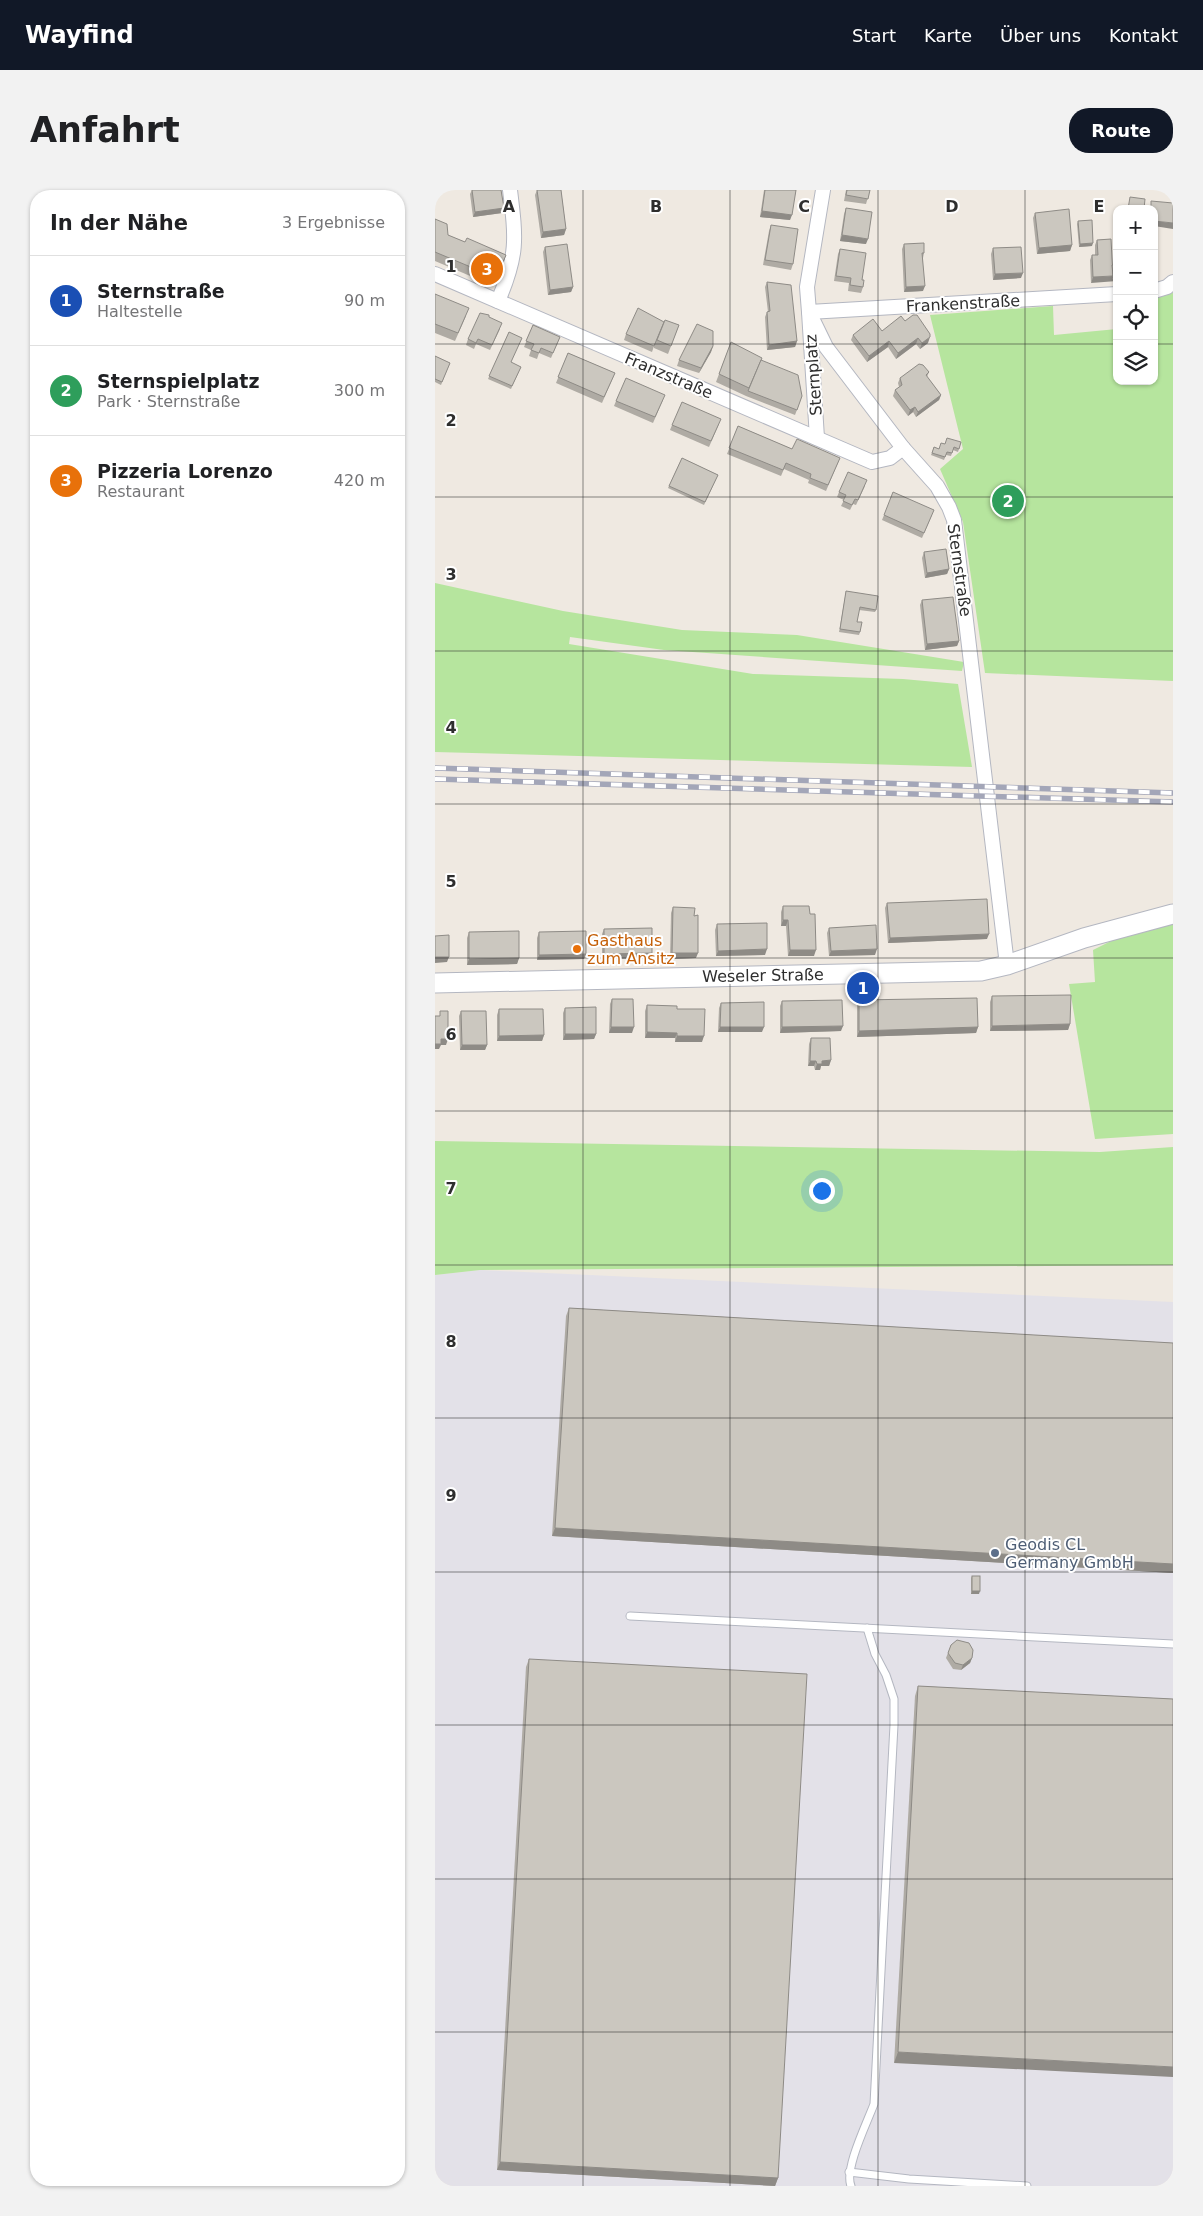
<!DOCTYPE html>
<html lang="de">
<head>
<meta charset="utf-8">
<style>
	body { margin:0; font-family:"DejaVu Sans",sans-serif; background:#f2f2f2; color:#202124 }
	.controls { position:absolute; right:15px; top:15px; display:grid; overflow:hidden; border-radius:10px; box-shadow:0 1px 4px #0004 }
	.controls button { width:45px; height:45px; display:grid; place-items:center; padding:0; border:0; border-bottom:1px solid #e0e0e0; background:#fff; color:#202124; font:25px sans-serif }
	.you { position:absolute; left:386px; top:1000px; width:18px; height:18px; margin:-12px; border:4px solid #fff; border-radius:50%; background:#1a73e8; box-shadow:0 0 0 8px #1a73e833 }
	.badge { display:grid; place-items:center; width:32px; height:32px; border-radius:50%; background:#111827; color:#fff; font-size:16px; font-weight:700 }
	.pin { position:absolute; translate:-50% -50%; border:2px solid #fff; box-shadow:0 1px 5px #0006 }
	.list { margin:0; padding:0; list-style:none }
	h2 { display:flex; justify-content:space-between; align-items:center; height:65px; margin:0; padding:0 20px; font-size:21px }
	h2 small { font-size:16px; font-weight:400; color:#757577 }
	.list li { display:grid; grid-template-columns:32px 1fr auto; gap:15px; align-items:center; box-sizing:border-box; height:90px; padding:0 20px; border-top:1px solid #e0e0e0 }
	.list b { display:block; font-size:19px; white-space:nowrap }
	.list p { margin:0; font-size:16px; white-space:nowrap; color:#757577 }
	.list em { font-size:16px; font-style:normal; color:#757577 }
	.icon { flex:none; width:28px; height:28px; fill:none; stroke:currentColor; stroke-width:2; stroke-linecap:round; stroke-linejoin:round }
	.map { position:relative; flex:none; width:738px; height:1996px; overflow:hidden; border-radius:20px }
	header { display:flex; align-items:center; gap:30px; box-sizing:border-box; height:70px; padding:0 25px; background:#111827; color:#fff }
	header strong { font-size:24px }
	nav { display:flex; gap:28px; margin-inline-start:auto; font-size:18px }
	.intro { display:flex; align-items:center; justify-content:space-between; box-sizing:border-box; height:120px; padding:0 30px }
	h1 { margin:0; font-size:35px }
	.button { padding:12px 22px; border-radius:20px; background:#111827; color:#fff; font-size:18px; font-weight:700 }
	main { display:flex; gap:30px; padding:0 30px }
	aside { flex:1; background:#fff; border-radius:20px; box-shadow:0 1px 4px #0004 }
	.map>svg:first-child { display:block }
</style>
</head>
<body>
<header>
<strong>Wayfind</strong>
<nav><a>Start</a><a>Karte</a><a>Über uns</a><a>Kontakt</a></nav>
</header>
<div class="intro"><h1>Anfahrt</h1><a class="button">Route</a></div>
<main>
<aside>
<h2>In der Nähe<small>3 Ergebnisse</small></h2>
<ul class="list">
<li><span class="badge" style="background:#1a4fb4">1</span><div><b>Sternstraße</b><p>Haltestelle</p></div><em>90 m</em></li>
<li><span class="badge" style="background:#2e9e5b">2</span><div><b>Sternspielplatz</b><p>Park · Sternstraße</p></div><em>300 m</em></li>
<li><span class="badge" style="background:#e8710a">3</span><div><b>Pizzeria Lorenzo</b><p>Restaurant</p></div><em>420 m</em></li>
</ul>
</aside>
<div class="map">
<svg width="738" height="1996" viewBox="0 0 738 1996">
	<rect width="100%" height="100%" fill="#efe9e1"/>
	<polygon fill="#e3e1e8" points="45,1080 738,1112 738,1996 0,1996 0,1085"/>
	<g fill="#b6e59e">
		<polygon points="738,103 738,491 550,483 528,332 505,279 528,259 495,125 618,116 619,145 682,139 682,191 719,191 719,105"/>
		<polygon points="0,393 128,421 247,440 362,445 529,472 527,481 229,460 135,447 134,454 318,484 468,489 523,494 537,577 0,562"/>
		<polygon points="738,732 738,944 660,949 634,794 660,792 658,760 680,749"/>
		<polygon points="0,951 665,962 738,957 738,1075 45,1080 0,1085"/>
	</g>
	<g fill="none" stroke-linecap="round" stroke-linejoin="round">
		<defs>
			<g id="service">
				<polyline points="195,1426 738,1454"/>
				<polyline points="414,1982 474,1989 592,1996"/>
				<path d="M416 1996C409 1979 432 1933 439 1914L459 1535V1509L451 1485 440 1464 432 1438"/>
			</g>
			<g id="minor">
				<polyline points="388,0 372,97 374,122 391,157 468,258 502,296 514,317 519,330 572,775"/>
				<polyline points="0,84 437,272 455,268 468,258"/>
				<polyline points="719,101 732,97 738,92"/>
				<path d="M63 111C83 65 81 49 75 0"/>
				<polyline points="382,248 374,122 682,104"/>
			</g>
			<polyline id="secondary" points="0,793 546,781 572,775 649,748 738,724"/>
		</defs>
		<use href="#service" stroke="#b4b7c1" stroke-width="9"/>
		<use href="#minor" stroke="#b4b7c1" stroke-width="16"/>
		<use href="#secondary" stroke="#b4b7c1" stroke-width="21"/>
		<use href="#service" stroke="#fff" stroke-width="7"/>
		<use href="#minor" stroke="#fff" stroke-width="14"/>
		<use href="#secondary" stroke="#fff" stroke-width="19"/>
		<defs>
			<g id="rail">
				<polyline points="0,578 738,603"/>
				<polyline points="0,589 738,612"/>
			</g>
		</defs>
		<use href="#rail" stroke="#a3a6b8" stroke-width="5.5"/>
		<use href="#rail" stroke="#fff" stroke-width="4" stroke-dasharray="11" stroke-linecap="butt"/>
	</g>
	<g fill="#afaba4">
		<polygon points="37,0 66,0 69,18 67,23 38,27 35,4"/>
		<polygon points="102,0 126,0 131,39 129,45 106,48 100,5"/>
		<polygon points="329,0 361,0 355,30 325,27"/>
		<polygon points="411,0 435,0 431,14 409,11"/>
		<polygon points="411,18 431,54 405,51 409,24"/>
		<polygon points="600,23 637,55 635,61 602,64 598,28"/>
		<polygon points="681,27 682,27 682,42 680,30"/>
		<polygon points="0,29 13,45 30,52 71,65 63,85 55,90 47,91 0,71"/>
		<polygon points="643,31 657,56 644,57 642,34"/>
		<polygon points="336,35 358,74 356,80 328,75 334,41"/>
		<polygon points="676,49 656,93 655,70 657,65 660,65 660,55 662,50"/>
		<polygon points="469,54 489,63 488,68 488,101 469,102 467,59"/>
		<polygon points="110,57 138,97 136,102 113,105 108,62"/>
		<polygon points="558,58 586,88 558,90 556,64"/>
		<polygon points="405,59 427,90 428,97 426,103 413,101 414,93 399,91 403,64"/>
		<polygon points="332,92 362,151 360,157 332,160 330,127 332,122 333,122 330,97"/>
		<polygon points="0,104 31,126 20,151 0,143"/>
		<polygon points="54,127 65,139 55,160 41,154 39,159 31,155 33,149"/>
		<polygon points="470,131 493,153 485,159 481,154 461,169 453,157 432,172 416,150 418,145 447,141"/>
		<polygon points="229,132 244,135 233,164 219,158 219,156 217,162 189,150 191,144"/>
		<polygon points="98,135 125,147 116,168 104,163 102,169 94,166 96,160 89,157"/>
		<polygon points="74,142 76,173 86,177 76,199 53,189"/>
		<polygon points="296,152 326,170 367,206 360,225 311,206 281,192"/>
		<polygon points="278,156 276,162 264,183 242,176 244,170"/>
		<polygon points="133,163 180,183 167,213 121,193"/>
		<polygon points="0,166 15,173 6,195 0,192"/>
		<polygon points="494,182 492,187 506,205 504,210 481,227 478,222 473,226 458,206 460,200 464,197 463,193 465,188"/>
		<polygon points="228,210 218,233 179,216 181,211"/>
		<polygon points="284,234 274,257 235,240 237,235"/>
		<polygon points="303,236 357,259 405,268 391,301 373,293 374,290 349,279 346,286 292,264"/>
		<polygon points="526,252 523,262 518,260 516,266 511,265 509,270 496,265 499,257 504,259 510,254"/>
		<polygon points="247,268 283,285 269,315 233,298"/>
		<polygon points="430,296 421,315 418,314 415,320 406,316 409,310 402,307 404,302"/>
		<polygon points="449,325 497,325 487,348 447,330"/>
		<polygon points="489,362 514,379 512,384 490,388 487,368"/>
		<polygon points="411,401 441,420 440,422 424,420 422,432 425,442 424,445 404,442"/>
		<polygon points="487,410 524,451 522,456 490,460 485,415"/>
		<polygon points="452,713 552,749 453,753 450,718"/>
		<polygon points="348,716 379,766 353,766 351,736 346,736 346,722"/>
		<polygon points="238,717 259,726 261,768 235,769 236,723"/>
		<polygon points="282,734 330,765 281,766 280,740"/>
		<polygon points="394,738 440,765 394,766 392,743"/>
		<polygon points="169,739 217,763 215,768 167,769 167,744"/>
		<polygon points="34,742 84,768 82,774 32,775 32,748"/>
		<polygon points="104,742 151,764 149,769 102,770 102,748"/>
		<polygon points="557,806 635,834 633,840 555,841 555,812"/>
		<polygon points="177,809 197,843 174,843 175,814"/>
		<polygon points="424,810 543,837 541,843 422,847 422,815"/>
		<polygon points="347,811 406,841 345,843 345,816"/>
		<polygon points="286,813 327,842 283,842 284,818"/>
		<polygon points="212,815 242,819 267,852 240,852 240,848 210,848 210,821"/>
		<polygon points="130,818 161,844 159,849 128,850 128,823"/>
		<polygon points="64,819 109,845 107,851 62,851 62,825"/>
		<polygon points="26,821 52,855 50,860 25,860 24,826"/>
		<polygon points="376,848 396,870 394,876 386,876 385,880 380,880 379,876 373,876 374,854"/>
		<polygon points="134,1118 738,1153 738,1383 117,1346 131,1126"/>
		<polygon points="537,1386 544,1404 536,1404 536,1388"/>
		<polygon points="516,1455 537,1468 535,1473 526,1480 518,1479 511,1468"/>
		<polygon points="94,1469 343,1988 340,1996 62,1980 91,1477"/>
		<polygon points="483,1496 738,1509 459,1873 480,1506"/>
	</g>
	<g fill="#8e8b86">
		<polygon points="69,18 67,23 38,27 40,22"/>
		<polygon points="327,21 357,25 355,30 325,27"/>
		<polygon points="719,31 738,33 738,39 719,36"/>
		<polygon points="131,39 129,45 106,48 108,42"/>
		<polygon points="407,45 433,49 431,54 405,51"/>
		<polygon points="658,53 657,56 644,57 645,54"/>
		<polygon points="637,55 635,61 602,64 604,58"/>
		<polygon points="71,65 63,85 55,90 47,91 50,83"/>
		<polygon points="588,83 586,88 558,90 560,84"/>
		<polygon points="678,86 682,89 682,91 656,93 658,87"/>
		<polygon points="490,96 488,101 469,102 471,97"/>
		<polygon points="138,97 136,102 113,105 115,100"/>
		<polygon points="495,147 493,153 485,159 487,153"/>
		<polygon points="483,148 481,154 461,169 463,163"/>
		<polygon points="362,151 360,157 332,160 334,155"/>
		<polygon points="454,151 453,157 432,172 434,166"/>
		<polygon points="278,156 276,162 264,183 266,178"/>
		<polygon points="506,205 504,210 481,227 483,222"/>
		<polygon points="480,217 478,222 473,226 475,220"/>
		<polygon points="514,379 512,384 490,388 492,383"/>
		<polygon points="524,451 522,456 490,460 492,454"/>
		<polygon points="348,730 353,730 351,736 346,736"/>
		<polygon points="554,744 552,749 453,753 455,748"/>
		<polygon points="332,759 330,765 281,766 283,761"/>
		<polygon points="442,759 440,765 394,766 396,761"/>
		<polygon points="355,760 381,760 379,766 353,766"/>
		<polygon points="217,763 215,768 167,769 169,764"/>
		<polygon points="237,763 263,763 261,768 235,769"/>
		<polygon points="151,764 149,769 102,770 104,765"/>
		<polygon points="0,767 14,767 12,772 0,773"/>
		<polygon points="84,768 82,774 32,775 34,769"/>
		<polygon points="635,834 633,840 555,841 557,836"/>
		<polygon points="408,836 406,841 345,843 347,837"/>
		<polygon points="176,837 199,837 197,843 174,843"/>
		<polygon points="285,837 329,837 327,842 283,842"/>
		<polygon points="543,837 541,843 422,847 424,841"/>
		<polygon points="212,842 242,843 240,848 210,848"/>
		<polygon points="130,844 161,844 159,849 128,850"/>
		<polygon points="109,845 107,851 62,851 64,846"/>
		<polygon points="242,846 269,846 267,852 240,852"/>
		<polygon points="6,849 13,849 11,855 6,855 4,859 0,859 0,854"/>
		<polygon points="27,855 52,855 50,860 25,860"/>
		<polygon points="396,870 394,876 386,876 385,880 380,880 382,874 387,871"/>
		<polygon points="375,871 381,871 379,876 373,876"/>
		<polygon points="120,1338 738,1374 738,1383 117,1346"/>
		<polygon points="537,1401 545,1401 544,1404 536,1404"/>
		<polygon points="537,1468 535,1473 526,1480 528,1475"/>
		<polygon points="463,1862 738,1877 738,1887 459,1873"/>
		<polygon points="65,1972 343,1988 340,1996 62,1980"/>
	</g>
	<g fill="#cbc7bf" stroke="#8e8b86">
		<polygon points="37,0 66,0 69,18 40,22"/>
		<polygon points="102,0 126,0 131,39 108,42"/>
		<polygon points="330,0 361,0 357,25 327,21"/>
		<polygon points="412,0 435,0 433,9 411,5"/>
		<polygon points="695,7 710,9 709,19 693,19"/>
		<polygon points="716,11 738,13 738,33 719,31 719,19 716,19"/>
		<polygon points="411,18 437,22 433,49 407,45"/>
		<polygon points="634,19 637,55 604,58 600,23"/>
		<polygon points="0,29 12,34 13,45 30,52 32,48 71,65 66,77 58,82 50,83 0,62"/>
		<polygon points="657,30 658,53 645,54 643,31"/>
		<polygon points="336,35 363,39 358,74 330,70"/>
		<polygon points="676,49 678,86 658,87 657,65 663,65 662,50"/>
		<polygon points="489,53 489,63 487,63 490,96 471,97 469,54"/>
		<polygon points="132,54 138,97 115,100 110,57"/>
		<polygon points="586,57 588,83 560,84 558,58"/>
		<polygon points="405,59 431,63 427,90 429,90 428,97 415,95 416,88 401,86"/>
		<polygon points="677,75 682,75 682,89 677,89 678,86"/>
		<polygon points="332,92 356,95 362,151 334,155 332,122 335,121"/>
		<polygon points="0,104 34,118 23,143 0,134"/>
		<polygon points="203,118 229,132 219,156 191,144"/>
		<polygon points="45,123 54,125 54,127 67,133 57,155 43,149 41,153 33,149"/>
		<polygon points="478,125 482,125 495,144 495,147 487,153 483,148 463,163 454,151 434,166 418,145 438,129 447,141 466,126 470,131"/>
		<polygon points="230,130 244,135 236,156 222,150"/>
		<polygon points="262,134 278,141 278,156 266,178 244,170"/>
		<polygon points="98,135 125,147 118,163 106,158 104,163 96,160 99,154 91,151"/>
		<polygon points="74,142 87,148 76,172 86,177 77,196 54,186"/>
		<polygon points="296,152 327,168 314,198 284,184"/>
		<polygon points="133,163 180,183 169,207 123,187"/>
		<polygon points="0,166 15,173 7,192 0,189"/>
		<polygon points="326,170 363,185 367,206 362,220 313,201"/>
		<polygon points="484,174 488,175 494,182 491,185 506,205 483,222 480,217 475,220 460,200 467,195 465,188"/>
		<polygon points="191,188 230,205 220,227 181,211"/>
		<polygon points="247,212 286,229 276,251 237,235"/>
		<polygon points="303,236 357,259 362,249 405,268 393,295 375,288 376,284 351,273 348,280 294,258"/>
		<polygon points="512,248 526,252 524,259 519,257 517,263 512,262 510,267 497,263 499,257 504,259 506,253 510,254"/>
		<polygon points="247,268 283,285 270,312 234,296"/>
		<polygon points="413,282 432,290 423,310 420,309 417,315 408,311 411,305 404,302"/>
		<polygon points="458,302 499,320 489,343 449,325"/>
		<polygon points="511,359 514,379 492,383 489,362"/>
		<polygon points="411,401 443,406 441,420 425,417 422,432 427,432 425,442 405,439"/>
		<polygon points="518,407 524,451 492,454 487,410"/>
		<polygon points="552,709 554,744 455,748 452,713"/>
		<polygon points="348,716 374,716 375,724 380,724 381,760 355,760 353,730 348,730"/>
		<polygon points="238,717 260,718 259,726 263,725 263,763 237,763"/>
		<polygon points="332,733 332,759 283,761 282,734"/>
		<polygon points="441,735 442,759 396,761 394,738"/>
		<polygon points="217,738 217,763 169,764 169,739"/>
		<polygon points="84,741 84,768 34,769 34,742"/>
		<polygon points="151,741 151,764 104,765 104,742"/>
		<polygon points="14,745 14,767 0,767 0,746"/>
		<polygon points="636,805 635,834 557,836 557,806"/>
		<polygon points="542,808 543,837 424,841 424,810"/>
		<polygon points="177,809 198,809 199,837 176,837"/>
		<polygon points="407,810 408,836 347,837 347,811"/>
		<polygon points="329,812 329,837 285,837 286,813"/>
		<polygon points="212,815 242,816 242,819 270,819 269,846 242,846 242,843 212,842"/>
		<polygon points="161,817 161,844 130,844 130,818"/>
		<polygon points="64,819 108,819 109,845 64,846"/>
		<polygon points="5,821 13,821 13,849 6,849 6,854 0,854 0,826 5,826"/>
		<polygon points="26,821 51,821 52,855 27,855"/>
		<polygon points="376,848 395,848 396,870 387,871 387,874 382,874 381,871 375,871"/>
		<polygon points="134,1118 738,1153 738,1374 120,1338"/>
		<rect x="537" y="1386" width="8" height="15"/>
		<polygon points="522,1450 534,1453 538,1460 537,1468 528,1475 520,1473 513,1463 516,1455"/>
		<polygon points="94,1469 372,1484 343,1988 65,1972"/>
		<polygon points="483,1496 738,1509 738,1877 463,1862"/>
	</g>
	<path fill="none" stroke="#2e2e2e" stroke-width="1" stroke-opacity="0.55" d="M148 0V1996M295 0V1996M443 0V1996M590 0V1996M0 154H682M719 154H738M0 307H738M0 461H738M0 614H738M0 768H738M0 921H738M0 1075H738M0 1228H738M0 1382H738M0 1535H738M0 1689H738M0 1842H738"/>
	<circle fill="#e8710a" stroke="#fff" stroke-width="2" cx="142" cy="759" r="5"/>
	<circle fill="#5c6f8a" stroke="#fff" stroke-width="2" cx="560" cy="1363" r="5"/>
	<g text-anchor="middle" stroke-width="4" stroke-linejoin="round" paint-order="stroke">
		<g font-size="16" fill="#2e2e2e" stroke="#fff">
			<text transform="translate(528 113) rotate(-3)" y="6">Frankenstraße</text>
			<text transform="translate(234 185) rotate(23)" y="6">Franzstraße</text>
			<text transform="translate(378 185) rotate(-94)" y="6">Sternplatz</text>
			<text transform="translate(525 380) rotate(82)" y="6">Sternstraße</text>
			<text transform="translate(328 785) rotate(-1)" y="6">Weseler Straße</text>
		</g>
		<g font-size="16" fill="#c56008" stroke="#fff" text-anchor="start">
			<text x="152" y="756">Gasthaus<tspan x="152" dy="18">zum Ansitz</tspan></text>
		</g>
		<g font-size="16" fill="#4e5e75" stroke="#fff" text-anchor="start">
			<text x="570" y="1360">Geodis CL<tspan x="570" dy="18">Germany GmbH</tspan></text>
		</g>
	</g>
	<g font-size="16" text-anchor="middle" font-weight="bold" fill="#2e2e2e" stroke="#fff" stroke-width="4" stroke-linejoin="round" paint-order="stroke">
		<text x="74" y="22">A</text>
		<text x="221" y="22">B</text>
		<text x="369" y="22">C</text>
		<text x="517" y="22">D</text>
		<text x="664" y="22">E</text>
		<text x="16" y="82">1</text>
		<text x="16" y="236">2</text>
		<text x="16" y="390">3</text>
		<text x="16" y="543">4</text>
		<text x="16" y="697">5</text>
		<text x="16" y="850">6</text>
		<text x="16" y="1004">7</text>
		<text x="16" y="1157">8</text>
		<text x="16" y="1311">9</text>
	</g>
</svg>
<div class="controls">
<button>+</button>
<button>−</button>
<button><svg class="icon" aria-label="locate" viewBox="0 0 24 24"><circle cx="12" cy="12" r="6"/><path d="M12 2v4M12 18v4M2 12h4M18 12h4"/></svg></button>
<button><svg class="icon" aria-label="layers" viewBox="0 0 24 24"><path d="M12 4l9 5-9 5-9-5zM3 14l9 5 9-5"/></svg></button>
</div>
<div class="you"></div>
<div class="pin badge" style="left:428px;top:798px;background:#1a4fb4">1</div>
<div class="pin badge" style="left:573px;top:311px;background:#2e9e5b">2</div>
<div class="pin badge" style="left:52px;top:79px;background:#e8710a">3</div>
</div>
</main>
</body>
</html>
